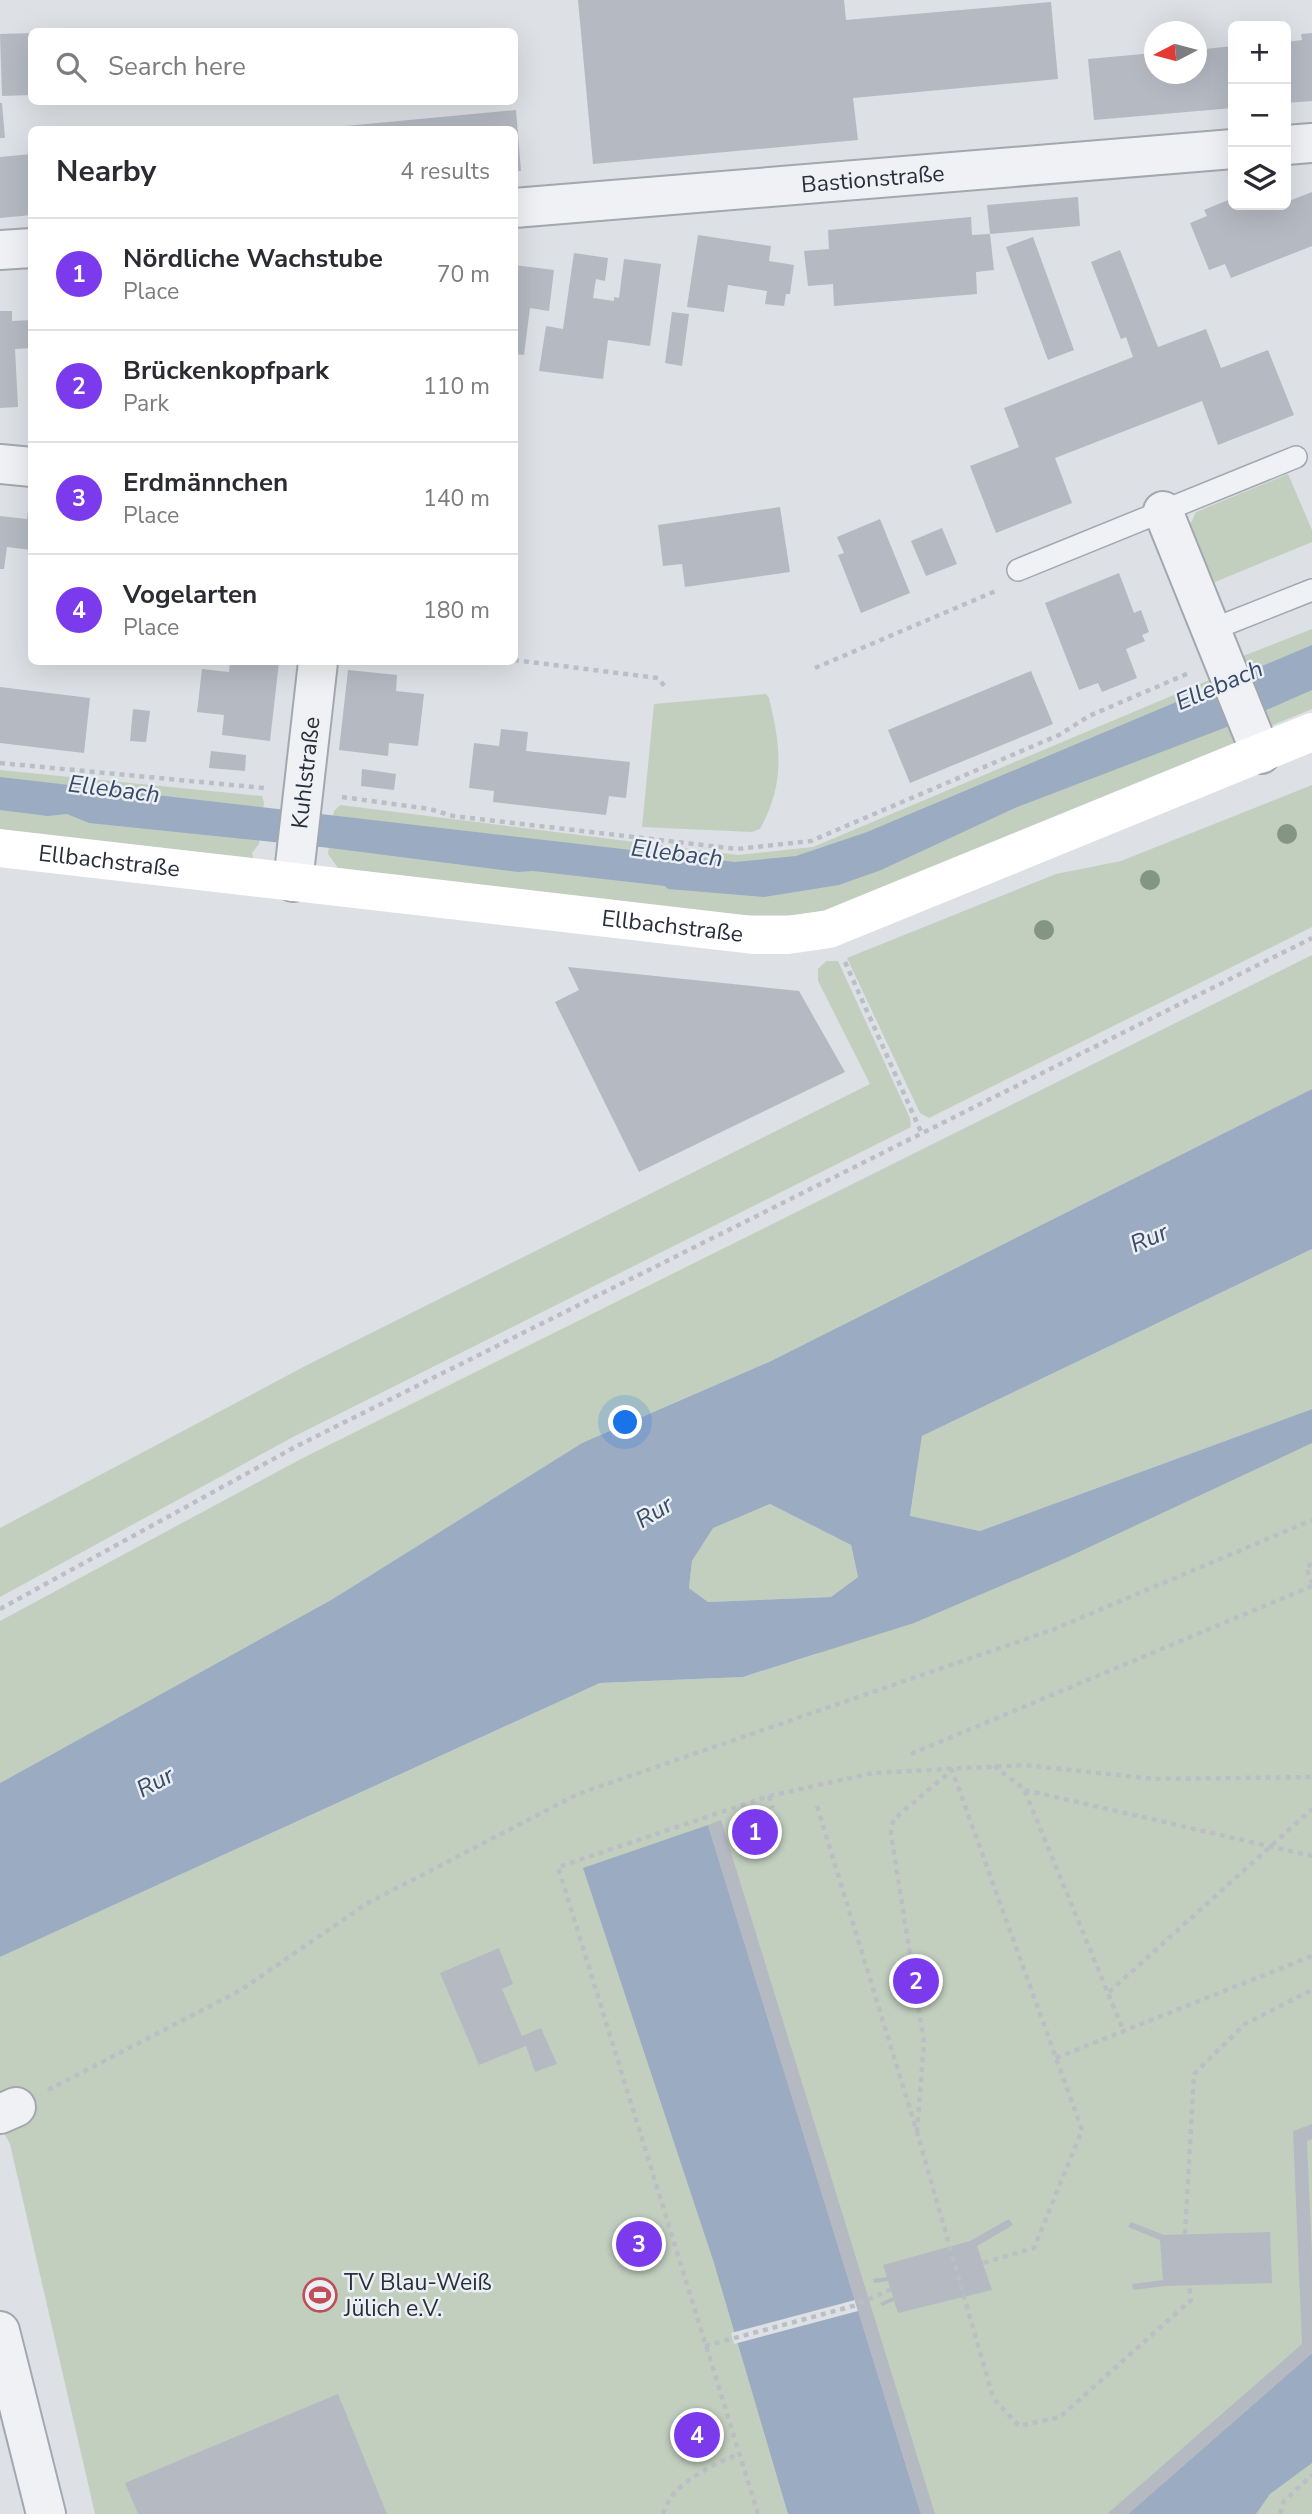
<!DOCTYPE html>
<html lang="en">
<head>
<meta charset="utf-8">
<style>
	body { margin:0; font-family:"Nunito Sans",sans-serif; background:#f2f2f3; color:#2b2b33 }
	.controls { position:absolute; right:21px; top:21px; display:grid; overflow:hidden; border-radius:10px; box-shadow:0 7px 28px #0002 }
	.controls button { width:63px; height:63px; display:grid; place-items:center; padding:0; border:0; border-bottom:2px solid #e1e1e2; background:#fff; color:#2b2b33; font:35px sans-serif }
	.compass { position:absolute; left:1144px; top:21px; width:63px; height:63px; border-radius:50%; background:#fff; box-shadow:0 7px 28px #0002; rotate:264deg }
	.you { position:absolute; left:626px; top:1423px; width:24px; height:24px; margin:-18px; border:5px solid #fff; border-radius:50%; background:#1a73e8; box-shadow:0 0 0 10px #1a73e833 }
	.badge { display:grid; place-items:center; width:46px; height:46px; border-radius:50%; background:#7c3aed; color:#fff; font-size:23px; font-weight:700 }
	.pin { position:absolute; translate:-50% -50%; border:4px solid #fff; box-shadow:0 2px 7px #0006 }
	.list { margin:0; padding:0; list-style:none }
	h2 { display:flex; justify-content:space-between; align-items:center; height:91px; margin:0; padding:0 28px; font-size:30px }
	h2 small { font-size:23px; font-weight:400; color:#7c7c81 }
	.list li { display:grid; grid-template-columns:46px 1fr auto; gap:21px; align-items:center; box-sizing:border-box; height:112px; padding:0 28px; border-top:2px solid #e1e1e2 }
	.list b { display:block; font-size:26px; white-space:nowrap }
	.list p { margin:0; font-size:23px; white-space:nowrap; color:#7c7c81 }
	.list em { font-size:23px; font-style:normal; color:#7c7c81 }
	.icon { flex:none; width:38px; height:38px; fill:none; stroke:currentColor; stroke-width:2; stroke-linecap:round; stroke-linejoin:round }
	.map { position:relative; flex:none; width:1312px; height:2514px; overflow:hidden }
	.search { position:absolute; background:#fff; box-shadow:0 7px 28px #0002; left:28px; top:28px; width:490px; height:77px; display:flex; align-items:center; gap:18px; box-sizing:border-box; padding:0 24px; border-radius:10px; color:#7c7c81; font-size:26px }
	.panel { position:absolute; background:#fff; box-shadow:0 7px 28px #0002; left:28px; top:126px; width:490px; height:539px; border-radius:10px }
	.map>svg:first-child { display:block }
</style>
</head>
<body>
<div class="map">
<svg width="1312" height="2514" viewBox="0 0 1312 2514">
	<rect width="100%" height="100%" fill="#dde0e5"/>
	<g fill="#c2cfbf">
		<polygon points="1288,474 1312,530 1312,542 1210,584 1187,531 1196,512"/>
		<polygon points="1312,629 1312,709 1268,727 1238,658"/>
		<polygon points="1214,678 1239,741 823,911 799,915 727,915 338,868 328,854 334,811 340,805 738,855 813,847"/>
		<path d="M766 694 769 698C781 747 785 784 760 829L752 832 642 827 654 704Z"/>
		<polygon points="0,770 262,796 264,803 259,844 252,853 253,858 0,830"/>
		<polygon points="1312,785 1312,927 929,1118 920,1113 847,958 1056,874 1121,861"/>
		<polygon points="1312,955 1312,1089 771,1361 582,1443 331,1600 0,1783 0,1621 301,1459"/>
		<polygon points="826,961 838,961 910,1118 911,1127 293,1437 0,1597 0,1528 309,1364 870,1084 818,981 818,969"/>
		<polygon points="1312,1249 1312,1409 980,1531 910,1517 922,1436"/>
		<polygon points="1312,1430 1312,2514 95,2514 10,2144 0,2126 0,1957 600,1683 743,1677 817,1654"/>
		<polygon points="770,1504 851,1545 858,1577 831,1597 708,1602 689,1588 692,1561 713,1527"/>
	</g>
	<g fill="#9bacc2" fill-rule="evenodd">
		<polygon points="1312,645 1312,690 1232,725 1015,808 881,870 839,885 764,897 668,889 665,886 533,871 518,872 330,848 89,823 67,814 48,816 0,810 0,777 735,862 796,856 867,832"/>
		<path d="M1312 1089V1249L922 1436 910 1516 980 1531 1312 1409V1443L1066 1558 914 1623 743 1677 600 1683 0 1957V1783L331 1600 582 1443 771 1361ZM770 1504 851 1545 858 1577 831 1597 708 1602 689 1588 692 1561 713 1528Z"/>
		<polygon points="708,1825 921,2514 788,2514 714,2263 583,1868"/>
		<polygon points="1312,2353 1312,2463 1270,2494 1256,2514 1128,2514"/>
	</g>
	<polygon fill="#dde0e5" points="855,2300 858,2311 734,2344 731,2333"/>
	<g fill="#b5b9c2">
		<polygon points="578,0 844,0 846,20 1051,2 1058,79 853,98 858,140 593,164"/>
		<polygon points="32,33 32,95 2,96 0,34"/>
		<polygon points="1312,33 1312,101 1286,103 1286,42 1302,40 1301,34"/>
		<polygon points="1233,46 1233,108 1094,120 1088,59 1154,53 1154,74 1196,74 1196,50"/>
		<polygon points="0,103 2,103 5,138 0,138"/>
		<polygon points="516,110 521,171 514,171 514,130 324,130 324,128"/>
		<polygon points="32,154 32,215 0,218 0,157"/>
		<polygon points="1312,192 1312,246 1231,278 1225,264 1209,270 1190,223 1207,216 1204,210 1233,198 1233,205 1270,205 1271,207 1286,205 1286,202"/>
		<polygon points="1078,197 1080,226 990,234 994,270 976,272 977,294 834,306 833,284 808,286 804,251 829,249 828,230 971,217 972,235 990,234 987,205"/>
		<polygon points="698,235 771,246 769,261 794,265 790,294 786,294 784,306 765,304 767,291 728,285 724,312 687,307"/>
		<polygon points="1033,237 1074,350 1048,360 1006,247"/>
		<polygon points="1120,250 1158,347 1206,329 1221,368 1268,350 1294,415 1218,445 1202,401 1055,458 1072,503 996,533 970,466 1019,447 1004,408 1133,357 1126,337 1121,339 1091,262"/>
		<polygon points="574,253 608,258 605,281 596,279 593,298 614,301 614,297 619,298 624,259 661,264 650,346 608,340 603,379 539,371 546,326 563,329"/>
		<polygon points="514,265 554,270 549,311 530,308 524,355 514,354"/>
		<polygon points="0,311 12,311 12,321 32,320 32,348 15,349 18,407 0,408"/>
		<polygon points="672,312 689,314 682,366 665,363"/>
		<polygon points="29,502 32,502 32,550 7,547 4,569 0,569 0,516 27,519"/>
		<polygon points="780,507 790,572 685,587 682,564 663,566 658,525"/>
		<polygon points="880,519 910,593 861,613 838,555 844,553 837,537"/>
		<polygon points="942,528 957,564 926,576 911,541"/>
		<polygon points="1119,573 1134,613 1141,610 1149,632 1142,635 1145,641 1126,649 1137,678 1102,692 1098,683 1079,690 1045,603"/>
		<polygon points="230,662 279,662 270,741 222,735 224,715 197,712 202,669 229,672"/>
		<polygon points="348,670 397,675 396,691 424,694 418,746 389,743 388,756 339,750"/>
		<polygon points="1031,671 1053,724 910,783 888,730"/>
		<polygon points="0,687 90,698 84,753 0,743"/>
		<polygon points="133,709 150,711 146,742 130,741"/>
		<polygon points="501,729 528,732 526,751 630,762 626,798 609,796 606,815 493,802 494,791 469,788 474,743 499,746"/>
		<polygon points="211,751 246,755 245,771 209,768"/>
		<polygon points="362,769 396,774 394,790 361,786"/>
		<polygon points="568,967 799,991 845,1072 639,1172 555,1002 579,990"/>
		<polygon points="721,1820 935,2514 921,2514 858,2311 708,1825"/>
		<polygon points="499,1948 513,1984 502,1989 522,2036 541,2028 557,2064 535,2072 526,2046 479,2065 440,1973"/>
		<polygon points="1312,2124 1312,2139 1307,2141 1312,2256 1312,2353 1128,2514 1107,2514 1302,2344 1293,2131"/>
		<polygon points="1009,2219 1013,2225 977,2246 992,2290 898,2313 894,2301 882,2306 880,2303 893,2297 888,2281 874,2283 873,2279 887,2277 883,2265 970,2241"/>
		<polygon points="1131,2222 1164,2235 1270,2232 1272,2283 1165,2286 1133,2290 1132,2284 1163,2280 1160,2240 1128,2227"/>
		<polygon points="338,2394 387,2514 138,2514 125,2483"/>
	</g>
	<g fill="none" stroke-linecap="round" stroke-linejoin="round">
		<defs>
			<g id="service">
				<polyline points="1018,570 1296,457"/>
				<polyline points="1211,630 1312,590"/>
			</g>
			<g id="minor">
				<polyline points="1286,145 1312,143"/>
				<path id="s1" d="M514 208 1233 149"/>
				<polyline points="0,250 32,248"/>
				<polyline points="0,464 32,467"/>
				<polyline points="1163,511 1261,754"/>
				<path id="s2" d="M293 882 318 662"/>
				<polyline points="0,2114 16,2107"/>
				<polyline points="0,2331 46,2514"/>
			</g>
		</defs>
		<use href="#service" stroke="#a3a7af" stroke-width="24"/>
		<use href="#minor" stroke="#a3a7af" stroke-width="42"/>
		<g stroke="#bbbec4" stroke-width="4.5" stroke-dasharray="5 5" stroke-linecap="butt">
			<polyline points="514,660 658,678 666,688"/>
			<polyline points="815,668 998,590"/>
			<polyline points="0,763 264,788"/>
			<polyline points="342,797 430,809 453,816 737,849 811,841 1059,735 1089,716 1189,673"/>
			<polyline points="845,962 922,1134"/>
			<polyline points="1312,1564 1306,1567 1312,1583"/>
			<polyline points="0,1609 297,1446 1312,938"/>
			<polyline points="911,1754 1312,1586"/>
			<polyline points="994,1766 1024,1789 1124,2032"/>
			<polyline points="1025,1790 1312,1856"/>
			<polyline points="769,1796 773,1808"/>
			<polyline points="817,1806 917,2132 993,2398 1019,2426 1060,2417 1191,2300 1189,2285"/>
			<polyline points="1109,1992 1312,1809"/>
			<polyline points="1056,2058 1312,1956"/>
			<polyline points="48,2090 241,1990 366,1904 578,1794 1052,1630 1312,1520"/>
			<polyline points="917,2132 924,2043 891,1834 893,1820 952,1770 1082,2130 1034,2248 983,2263"/>
			<polyline points="1185,2234 1194,2074 1245,2024 1312,1990"/>
			<polyline points="705,2346 857,2305 891,2289"/>
			<path d="M663 2514C665 2509 667 2503 670 2499 682 2480 719 2461 740 2454"/>
			<polyline points="758,2514 558,1867 769,1796 873,1773 1024,1765 1155,1779 1312,1777"/>
			<polyline points="1280,2514 1284,2501 1312,2475"/>
		</g>
		<use href="#service" stroke="#eff1f4" stroke-width="21"/>
		<use href="#minor" stroke="#eff1f4" stroke-width="38"/>
		<path stroke="#fff" stroke-width="38" id="s3" d="M0 848 753 935H788L829 929 1312 732"/>
	</g>
	<g fill="#849485">
		<circle cx="1287" cy="834" r="10"/>
		<circle cx="1150" cy="880" r="10"/>
		<circle cx="1044" cy="930" r="10"/>
	</g>
	<defs>
		<symbol id="stadium-ring" viewBox="-11 -11 22 22"><circle r="9.5" fill="#eceff3" stroke="#c04d58" stroke-width="1.5"/><path d="M0-5a6.5 5 0 1 0 0 10a6.5 5 0 1 0 0-10ZM-3.5-1.8h7v3.6h-7Z" fill="#c04d58"/></symbol>
	</defs>
	<g fill-rule="evenodd">
		<use href="#stadium-ring" x="301" y="2276" width="38" height="38"/>
	</g>
	<g text-anchor="middle" stroke-width="5" stroke-linejoin="round" paint-order="stroke">
		<g font-size="23" fill="#282e3b" stroke="#eceff3">
			<text dy="8" stroke="none"><textPath href="#s1" startOffset="360">Bastionstraße</textPath></text>
			<text dy="8" stroke="none"><textPath href="#s2" startOffset="110">Kuhlstraße</textPath></text>
			<text dy="8" stroke="none"><textPath href="#s3" startOffset="110">Ellbachstraße</textPath></text>
			<text dy="8" stroke="none"><textPath href="#s3" startOffset="677">Ellbachstraße</textPath></text>
		</g>
		<g font-size="23" fill="#282e3b" stroke="#eceff3" text-anchor="start">
			<text x="344" y="2290">TV Blau-Weiß<tspan x="344" dy="26">Jülich e.V.</tspan></text>
		</g>
		<g font-size="24" font-style="italic" fill="#374b6a" stroke="#eceff3">
			<text transform="translate(1219 685) rotate(-23)" y="8">Ellebach</text>
			<text transform="translate(114 789) rotate(7)" y="8">Ellebach</text>
			<text transform="translate(677 853) rotate(7)" y="8">Ellebach</text>
			<text transform="translate(1149 1238) rotate(-23)" y="8">Rur</text>
			<text transform="translate(654 1512) rotate(-31)" y="8">Rur</text>
			<text transform="translate(155 1782) rotate(-28)" y="8">Rur</text>
		</g>
	</g>
</svg>
<div class="controls">
<button>+</button>
<button>−</button>
<button><svg class="icon" aria-label="layers" viewBox="0 0 24 24"><path d="M12 4l9 5-9 5-9-5zM3 14l9 5 9-5"/></svg></button>
</div>
<svg class="compass" viewBox="-18 -18 36 36"><path d="M0-13l5 13h-10z" fill="#e53935"/><path d="M0 13l5-13h-10z" fill="#7c7c81"/></svg>
<div class="you"></div>
<div class="pin badge" style="left:755px;top:1832px">1</div>
<div class="pin badge" style="left:916px;top:1981px">2</div>
<div class="pin badge" style="left:639px;top:2244px">3</div>
<div class="pin badge" style="left:697px;top:2435px">4</div>
<div class="search"><svg class="icon" aria-label="search" viewBox="0 0 24 24"><circle cx="10" cy="10" r="6"/><path d="M15 15l6 6"/></svg>Search here</div>
<section class="panel">
<h2>Nearby<small>4 results</small></h2>
<ul class="list">
<li><span class="badge">1</span><div><b>Nördliche Wachstube</b><p>Place</p></div><em>70 m</em></li>
<li><span class="badge">2</span><div><b>Brückenkopfpark</b><p>Park</p></div><em>110 m</em></li>
<li><span class="badge">3</span><div><b>Erdmännchen</b><p>Place</p></div><em>140 m</em></li>
<li><span class="badge">4</span><div><b>Vogelarten</b><p>Place</p></div><em>180 m</em></li>
</ul>
</section>
</div>
</body>
</html>
